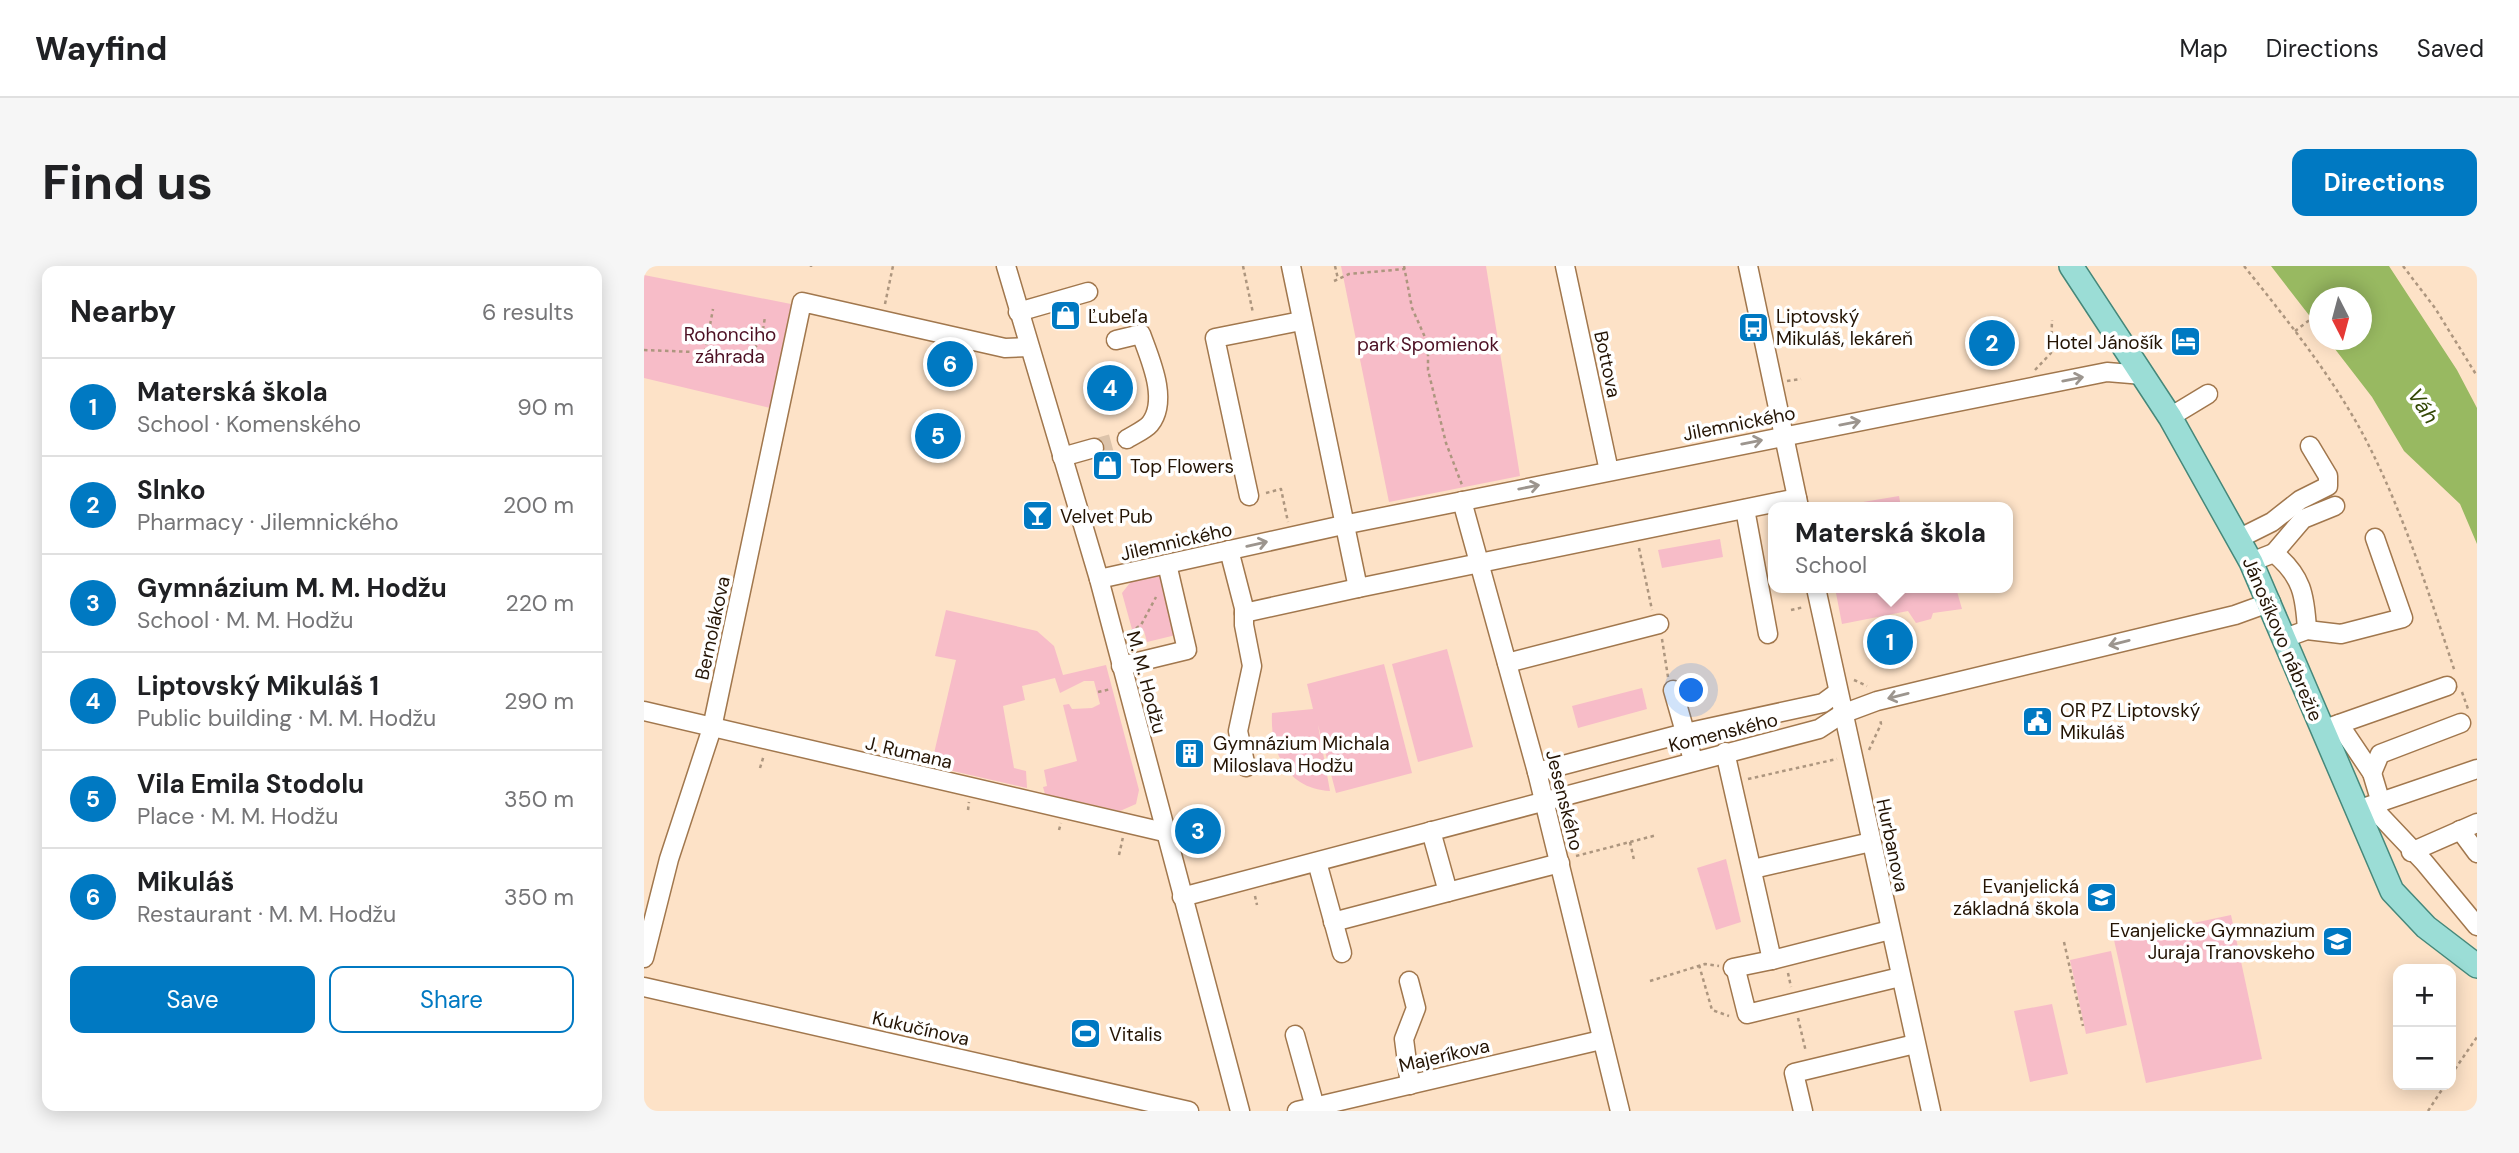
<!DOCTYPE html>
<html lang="en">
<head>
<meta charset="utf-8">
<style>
	body { margin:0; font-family:"DM Sans",sans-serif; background:#f6f6f6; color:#202124 }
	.controls { position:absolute; right:21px; bottom:21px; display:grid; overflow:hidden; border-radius:14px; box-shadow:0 4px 18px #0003 }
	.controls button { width:63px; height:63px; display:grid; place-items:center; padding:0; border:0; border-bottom:2px solid #e0e0e0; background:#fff; color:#202124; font:35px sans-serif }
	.compass { position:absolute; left:1665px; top:21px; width:63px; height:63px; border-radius:50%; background:#fff; box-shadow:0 4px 18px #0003; rotate:174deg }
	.you { position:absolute; left:1048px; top:425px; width:24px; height:24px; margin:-18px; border:5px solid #fff; border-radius:50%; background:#1a73e8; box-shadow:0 0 0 10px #1a73e833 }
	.badge { display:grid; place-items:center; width:46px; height:46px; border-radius:50%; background:#0079c2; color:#fff; font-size:23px; font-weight:700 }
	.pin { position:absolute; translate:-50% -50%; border:4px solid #fff; box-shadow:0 2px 7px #0006 }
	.popup { position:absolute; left:1124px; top:236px; width:245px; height:91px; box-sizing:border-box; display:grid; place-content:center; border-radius:14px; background:#fff; filter:drop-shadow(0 2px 5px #0005); font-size:23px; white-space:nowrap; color:#757577 }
	.popup b { font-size:26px; color:#202124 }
	.popup::after { content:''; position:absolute; left:50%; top:100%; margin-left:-14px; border:14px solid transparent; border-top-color:#fff }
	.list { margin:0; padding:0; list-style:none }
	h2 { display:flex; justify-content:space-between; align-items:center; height:91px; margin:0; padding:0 28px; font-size:30px }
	h2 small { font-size:23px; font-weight:400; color:#757577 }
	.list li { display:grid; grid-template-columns:46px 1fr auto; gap:21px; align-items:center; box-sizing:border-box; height:98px; padding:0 28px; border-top:2px solid #e0e0e0 }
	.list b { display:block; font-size:26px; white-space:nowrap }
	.list p { margin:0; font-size:23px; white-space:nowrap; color:#757577 }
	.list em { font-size:23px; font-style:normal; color:#757577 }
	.actions { display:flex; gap:14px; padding:21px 28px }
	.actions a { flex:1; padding:16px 0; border:2px solid #0079c2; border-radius:14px; text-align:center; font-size:24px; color:#0079c2 }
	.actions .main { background:#0079c2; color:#fff }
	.map { position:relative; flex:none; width:1833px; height:845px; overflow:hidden; border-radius:14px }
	header { display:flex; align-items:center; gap:42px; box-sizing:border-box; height:98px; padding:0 35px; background:#fff; border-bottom:2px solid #e0e0e0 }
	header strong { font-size:33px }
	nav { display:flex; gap:38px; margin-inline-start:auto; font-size:24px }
	.intro { display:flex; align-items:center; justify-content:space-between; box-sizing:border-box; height:168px; padding:0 42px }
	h1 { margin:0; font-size:49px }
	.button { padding:18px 32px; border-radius:14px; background:#0079c2; color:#fff; font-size:24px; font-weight:700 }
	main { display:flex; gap:42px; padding:0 42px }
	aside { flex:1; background:#fff; border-radius:14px; box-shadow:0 4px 18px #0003 }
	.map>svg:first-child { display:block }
</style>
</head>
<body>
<header>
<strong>Wayfind</strong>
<nav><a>Map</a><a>Directions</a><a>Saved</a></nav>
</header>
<div class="intro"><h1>Find us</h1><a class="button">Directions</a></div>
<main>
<aside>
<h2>Nearby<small>6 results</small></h2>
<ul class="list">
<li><span class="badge">1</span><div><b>Materská škola</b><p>School · Komenského</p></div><em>90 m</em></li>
<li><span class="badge">2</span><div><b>Slnko</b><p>Pharmacy · Jilemnického</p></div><em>200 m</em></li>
<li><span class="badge">3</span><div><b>Gymnázium M. M. Hodžu</b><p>School · M. M. Hodžu</p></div><em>220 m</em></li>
<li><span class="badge">4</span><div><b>Liptovský Mikuláš 1</b><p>Public building · M. M. Hodžu</p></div><em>290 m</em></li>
<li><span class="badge">5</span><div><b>Vila Emila Stodolu</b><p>Place · M. M. Hodžu</p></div><em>350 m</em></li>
<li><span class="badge">6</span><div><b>Mikuláš</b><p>Restaurant · M. M. Hodžu</p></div><em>350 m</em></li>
</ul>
<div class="actions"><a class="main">Save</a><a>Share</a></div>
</aside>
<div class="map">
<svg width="1833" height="845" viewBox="0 0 1833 845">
	<rect width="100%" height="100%" fill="#fde2c7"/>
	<g fill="#f7bcc8">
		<polygon points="697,0 842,0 876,210 745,236"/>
		<polygon points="0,9 147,38 126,142 0,112"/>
		<polygon points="1255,230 1257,241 1189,241"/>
		<polygon points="1076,273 1079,291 1018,302 1014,284"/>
		<polygon points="523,307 536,368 503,376 500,365 489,367 478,327 489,313"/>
		<polygon points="1191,322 1312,322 1318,343 1289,347 1287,353 1272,357 1264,345 1198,358"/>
		<polygon points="302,344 393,365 410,380 419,409 462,399 495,524 492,538 476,545 401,528 399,521 403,520 400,504 433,495 419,439 425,438 428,443 448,442 456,438 450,415 440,415 416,427 411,412 378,420 381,434 359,440 370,502 382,505 383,522 287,500 312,394 291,390"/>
		<polygon points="803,383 829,481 774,496 748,398"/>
		<path d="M740 398 768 507 692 527 674 459 686 525C643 523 626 486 628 447L669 443 663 418Z"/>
		<polygon points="998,422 1003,443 934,462 928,440"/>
		<polygon points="1082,593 1097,656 1072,664 1053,602"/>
		<polygon points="1587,649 1618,793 1502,817 1470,674"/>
		<polygon points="1467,685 1483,759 1442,768 1426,694"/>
		<polygon points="1408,738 1424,808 1386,816 1370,745"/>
	</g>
	<polygon fill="#98b961" points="1627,0 1745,0 1813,104 1833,142 1833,278 1816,238 1760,185 1728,131 1684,74 1717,74 1717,32 1675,32 1675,62"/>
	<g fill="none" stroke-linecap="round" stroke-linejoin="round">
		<polyline stroke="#dcc3aa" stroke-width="18" stroke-dasharray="18 9" stroke-linecap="butt" points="450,182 483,173"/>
		<defs>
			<g id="minor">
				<polyline points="362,0 455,313 596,845"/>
				<polyline points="647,0 714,322 1153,232"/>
				<polyline points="921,0 965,205"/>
				<polyline points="1104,0 1155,241"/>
				<polyline points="374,46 444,26"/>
				<path d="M472 74 497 68C506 93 525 134 506 158 501 164 489 169 483 173"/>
				<polyline points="1526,151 1564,128"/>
				<polyline points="418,191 450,182"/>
				<polyline points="605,230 571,72 657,55"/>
				<polyline points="818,235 893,506 976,845"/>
				<polyline points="1101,243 1124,368"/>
				<polyline points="1594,273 1628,256 1656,234 1684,220 1684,210 1666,180"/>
				<polyline points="585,284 600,342 600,359 608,400 594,465 602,501"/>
				<polyline points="1630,287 1659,253 1691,240"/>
				<path d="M1607 296 1630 287C1658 310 1661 329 1663 364"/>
				<polyline points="455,313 699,259 1463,106 1499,109"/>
				<polyline points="1172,322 1287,845"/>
				<polyline points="600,347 714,322"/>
				<polyline points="1641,372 1663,364 1697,368 1759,352 1731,272"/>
				<polyline points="863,397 1015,358"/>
				<polyline points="477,400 543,384 523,298"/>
				<polyline points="1029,424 1049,494"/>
				<polyline points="0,445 520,566"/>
				<polyline points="1695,458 1728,507 1737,537"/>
				<polyline points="1678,464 1803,420"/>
				<polyline points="1081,486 1128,694 1089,702"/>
				<polyline points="893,506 1041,467 1179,437 1194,426"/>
				<polyline points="1728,507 1736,488 1817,457"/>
				<polyline points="1727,540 1780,596 1833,660"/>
				<polyline points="1719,542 1833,503"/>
				<polyline points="1816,564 1833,587"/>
				<polyline points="1767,586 1833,557"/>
				<polyline points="673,596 698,687"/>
				<polyline points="1109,603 1227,576"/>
				<polyline points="804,626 916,597"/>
				<polyline points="538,631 1175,463 1198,448 1233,435 1591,349 1627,336"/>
				<polyline points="689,656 804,626 787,565"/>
				<polyline points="0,692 25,593 68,462 158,36 361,82 385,81"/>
				<polyline points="1128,694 1246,664"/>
				<polyline points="1093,708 1103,748 1256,711"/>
				<polyline points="765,715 772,742 760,773 766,819"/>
				<polyline points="0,721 545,845"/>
				<polyline points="651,769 671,841"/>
				<polyline points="653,845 957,774"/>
				<polyline points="1159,845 1150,807 1271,778"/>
			</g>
			<polyline id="major" points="1427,0 1526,151 1607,296 1748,625 1782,661 1833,700"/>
		</defs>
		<use href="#minor" stroke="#a1774d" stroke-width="21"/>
		<use href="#major" stroke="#46887a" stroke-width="26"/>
		<g stroke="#ad967f" stroke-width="2.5" stroke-dasharray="3.5 3.5" stroke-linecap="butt">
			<polyline points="599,0 609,47"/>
			<polyline points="691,0 694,13"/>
			<polyline points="760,0 768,42 784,78 784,104 802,177 818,219"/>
			<path d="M1600 0C1644 55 1689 111 1722 174 1760 248 1785 328 1811 406"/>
			<polyline points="1759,0 1791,42 1833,110"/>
			<polyline points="167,1 167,0"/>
			<polyline points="690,15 705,8 761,3"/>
			<polyline points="241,38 249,0"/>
			<polyline points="1651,65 1667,53"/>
			<polyline points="1136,77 1149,74"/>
			<path d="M0 84 100 88C118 81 118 69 121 51"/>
			<polyline points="61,86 69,43"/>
			<polyline points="1391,104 1407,87 1408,54"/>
			<polyline points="1143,115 1157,113"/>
			<polyline points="622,227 637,223 644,256"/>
			<polyline points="995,282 1008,344"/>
			<polyline points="1147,344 1160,341"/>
			<polyline points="486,366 497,359 512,331"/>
			<polyline points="1018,373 1024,411"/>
			<polyline points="1210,414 1223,420"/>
			<polyline points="454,426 467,423"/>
			<polyline points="1818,426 1824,443"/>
			<polyline points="1225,484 1237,458 1236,452"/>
			<polyline points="116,502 120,489"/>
			<polyline points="1104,513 1193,493"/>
			<polyline points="324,544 325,536"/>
			<polyline points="415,564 417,557"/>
			<polyline points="986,576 990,594"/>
			<polyline points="475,589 479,571"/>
			<polyline points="932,590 1013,569"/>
			<polyline points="611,630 613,639"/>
			<polyline points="1420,676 1439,760"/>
			<polyline points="1055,699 1068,744 1085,750"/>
			<polyline points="1144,707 1147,721"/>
			<polyline points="1006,715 1061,698 1075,700"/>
			<polyline points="1154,752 1162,786"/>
			<polyline points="1807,809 1833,771"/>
			<polyline points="1784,845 1801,819"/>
		</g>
		<use href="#minor" stroke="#fff" stroke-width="18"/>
		<use href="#major" stroke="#9bddd6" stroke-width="23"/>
	</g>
	<defs><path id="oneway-shaft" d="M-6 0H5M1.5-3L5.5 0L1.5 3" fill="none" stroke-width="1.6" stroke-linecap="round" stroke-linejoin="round" transform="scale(1.75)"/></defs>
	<g stroke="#9c958e">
		<use href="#oneway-shaft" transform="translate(1429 113) rotate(-11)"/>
		<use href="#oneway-shaft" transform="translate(1206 157) rotate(-11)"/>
		<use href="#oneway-shaft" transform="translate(1108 176) rotate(-11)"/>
		<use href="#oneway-shaft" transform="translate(885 221) rotate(-11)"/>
		<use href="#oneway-shaft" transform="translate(613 278) rotate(-13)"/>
		<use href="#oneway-shaft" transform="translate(1475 377) rotate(166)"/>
		<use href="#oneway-shaft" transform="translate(1254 430) rotate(166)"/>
	</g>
	<defs>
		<symbol id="shop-square" viewBox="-11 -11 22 22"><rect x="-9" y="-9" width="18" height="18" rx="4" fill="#0079c2" stroke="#fff"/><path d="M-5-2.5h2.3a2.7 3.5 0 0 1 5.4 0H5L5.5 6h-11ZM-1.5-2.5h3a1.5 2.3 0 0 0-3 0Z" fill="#fff"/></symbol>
		<symbol id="bus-square" viewBox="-11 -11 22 22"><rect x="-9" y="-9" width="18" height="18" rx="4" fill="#0079c2" stroke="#fff"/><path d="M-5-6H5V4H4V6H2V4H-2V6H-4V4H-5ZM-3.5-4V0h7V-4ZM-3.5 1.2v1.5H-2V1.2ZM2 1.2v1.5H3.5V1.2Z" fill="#fff"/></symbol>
		<symbol id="hotel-square" viewBox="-11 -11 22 22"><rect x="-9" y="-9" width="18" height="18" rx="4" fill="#0079c2" stroke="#fff"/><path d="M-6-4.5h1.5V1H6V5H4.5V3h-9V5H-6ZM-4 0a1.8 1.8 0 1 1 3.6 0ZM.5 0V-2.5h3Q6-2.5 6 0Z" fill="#fff"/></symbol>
		<symbol id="bar-square" viewBox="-11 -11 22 22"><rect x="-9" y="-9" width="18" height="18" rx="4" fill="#0079c2" stroke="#fff"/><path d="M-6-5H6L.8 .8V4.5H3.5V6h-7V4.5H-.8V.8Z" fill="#fff"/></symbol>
		<symbol id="civic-square" viewBox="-11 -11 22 22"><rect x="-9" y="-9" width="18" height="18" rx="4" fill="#0079c2" stroke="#fff"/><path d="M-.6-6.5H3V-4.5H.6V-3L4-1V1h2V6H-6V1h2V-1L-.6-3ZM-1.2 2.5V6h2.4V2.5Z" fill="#fff"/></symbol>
		<symbol id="building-square" viewBox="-11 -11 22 22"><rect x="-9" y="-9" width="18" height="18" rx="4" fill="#0079c2" stroke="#fff"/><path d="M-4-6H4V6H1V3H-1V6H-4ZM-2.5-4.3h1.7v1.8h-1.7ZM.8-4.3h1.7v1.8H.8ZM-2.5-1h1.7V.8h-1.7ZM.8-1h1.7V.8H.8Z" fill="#fff"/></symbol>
		<symbol id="school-square" viewBox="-11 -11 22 22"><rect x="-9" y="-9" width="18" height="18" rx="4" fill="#0079c2" stroke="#fff"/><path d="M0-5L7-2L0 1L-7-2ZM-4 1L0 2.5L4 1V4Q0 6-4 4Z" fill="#fff"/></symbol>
		<symbol id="stadium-square" viewBox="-11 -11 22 22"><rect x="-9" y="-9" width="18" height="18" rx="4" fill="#0079c2" stroke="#fff"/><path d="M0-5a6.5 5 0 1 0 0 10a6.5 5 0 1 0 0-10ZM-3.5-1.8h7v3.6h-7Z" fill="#fff"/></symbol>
	</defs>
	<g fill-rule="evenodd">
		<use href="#shop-square" x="404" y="32" width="35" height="35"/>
		<use href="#bus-square" x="1092" y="44" width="35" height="35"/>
		<use href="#hotel-square" x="1524" y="58" width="35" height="35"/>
		<use href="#shop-square" x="446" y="182" width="35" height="35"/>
		<use href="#bar-square" x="376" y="232" width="35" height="35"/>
		<use href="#civic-square" x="1376" y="438" width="35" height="35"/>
		<use href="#building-square" x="528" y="470" width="35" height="35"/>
		<use href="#school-square" x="1440" y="614" width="35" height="35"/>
		<use href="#school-square" x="1676" y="658" width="35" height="35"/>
		<use href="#stadium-square" x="424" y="750" width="35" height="35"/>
	</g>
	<g text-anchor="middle" stroke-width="7" stroke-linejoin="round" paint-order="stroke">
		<g font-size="19" fill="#241404" stroke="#fff" text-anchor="start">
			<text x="444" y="57">Ľubeľa</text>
			<text x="1132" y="57">Liptovský<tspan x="1132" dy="22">Mikuláš, lekáreň</tspan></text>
			<text x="1519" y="83" text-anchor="end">Hotel Jánošík</text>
			<text x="486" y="207">Top Flowers</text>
			<text x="416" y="257">Velvet Pub</text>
			<text x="1416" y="451">OR PZ Liptovský<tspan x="1416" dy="22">Mikuláš</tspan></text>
			<text x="569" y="484">Gymnázium Michala<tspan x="569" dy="22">Miloslava Hodžu</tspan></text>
			<text x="1435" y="627" text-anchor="end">Evanjelická<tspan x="1435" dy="22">základná škola</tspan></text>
			<text x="1671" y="671" text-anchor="end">Evanjelicke Gymnazium<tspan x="1671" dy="22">Juraja Tranovskeho</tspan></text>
			<text x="465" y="775">Vitalis</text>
		</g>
		<g font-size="19" fill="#4d1124" stroke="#fff">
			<text x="86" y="75">Rohonciho<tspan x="86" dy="22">záhrada</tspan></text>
			<text x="784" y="85">park Spomienok</text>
		</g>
		<g font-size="19" fill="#241404" stroke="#fff">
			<text transform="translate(964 98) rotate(78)" y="7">Bottova</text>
			<text transform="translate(1095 157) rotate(-11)" y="7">Jilemnického</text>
			<text transform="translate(532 275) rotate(-13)" y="7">Jilemnického</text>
			<text transform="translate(68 362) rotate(-78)" y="7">Bernolákova</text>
			<text transform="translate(1639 373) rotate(67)" y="7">Jánošíkovo nábrežie</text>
			<text transform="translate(503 416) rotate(75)" y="7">M. M. Hodžu</text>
			<text transform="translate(1079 466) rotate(-14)" y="7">Komenského</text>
			<text transform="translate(265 486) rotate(13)" y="7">J. Rumana</text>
			<text transform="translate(921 534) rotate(76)" y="7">Jesenského</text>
			<text transform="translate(1249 579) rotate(78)" y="7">Hurbanova</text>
			<text transform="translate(277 762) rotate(13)" y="7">Kukučínova</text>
			<text transform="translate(800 789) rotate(-13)" y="7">Majeríkova</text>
		</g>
		<g font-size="21" font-style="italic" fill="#344805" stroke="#fff">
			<text transform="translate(1779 140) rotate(57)" y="7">Váh</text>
		</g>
	</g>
</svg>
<div class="controls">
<button>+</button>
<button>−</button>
</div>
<svg class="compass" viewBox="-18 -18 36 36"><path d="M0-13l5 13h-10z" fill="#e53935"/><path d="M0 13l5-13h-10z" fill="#757577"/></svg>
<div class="you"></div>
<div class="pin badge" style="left:1246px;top:376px">1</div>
<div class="popup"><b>Materská škola</b>School</div>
<div class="pin badge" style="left:1348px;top:77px">2</div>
<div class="pin badge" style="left:554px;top:565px">3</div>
<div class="pin badge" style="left:466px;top:122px">4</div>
<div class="pin badge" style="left:294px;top:170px">5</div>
<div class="pin badge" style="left:306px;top:98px">6</div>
</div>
</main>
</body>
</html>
